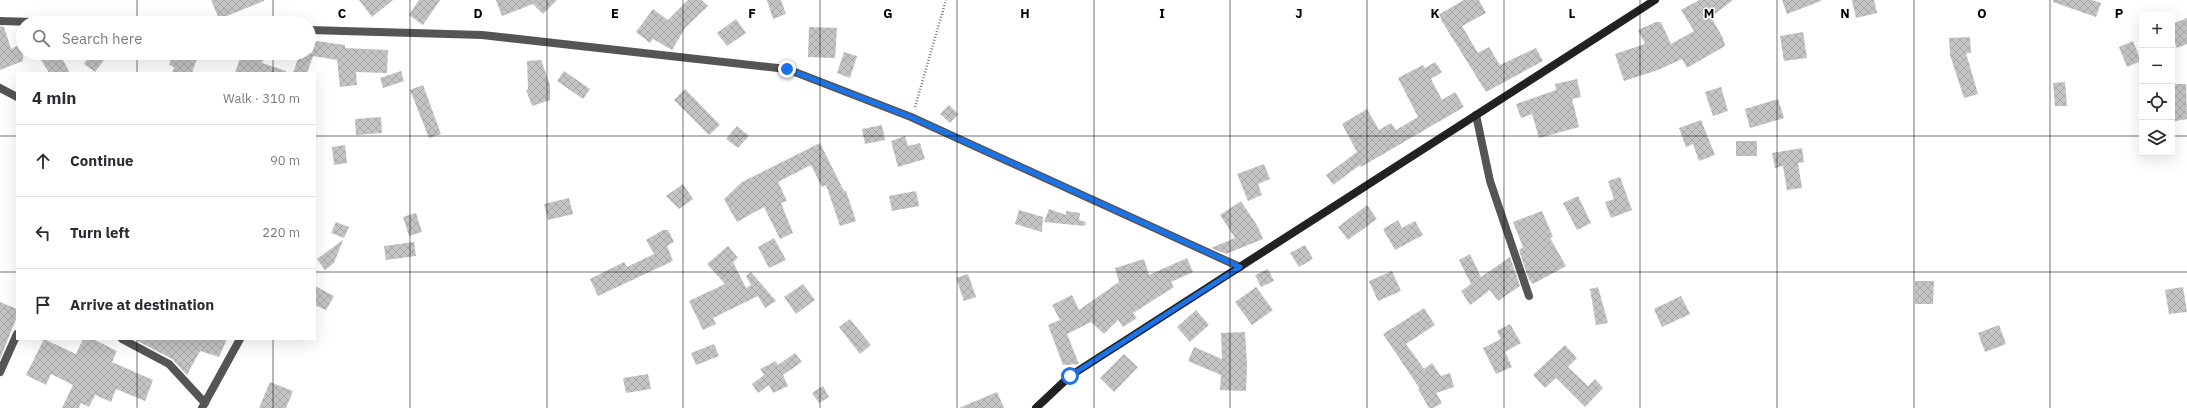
<!DOCTYPE html>
<html lang="en">
<head>
<meta charset="utf-8">
<style>
	body { margin:0; font-family:"IBM Plex Sans",sans-serif; background:#f2f2f3; color:#2b2b33 }
	.controls { position:absolute; right:12px; top:12px; display:grid; overflow:hidden; border-radius:0px; box-shadow:0 4px 16px #0002 }
	.controls button { width:36px; height:36px; display:grid; place-items:center; padding:0; border:0; border-bottom:1px solid #e1e1e2; background:#fff; color:#2b2b33; font:20px sans-serif }
	.stop { position:absolute; width:12px; height:12px; margin:-9px; border:3px solid #1a73e8; border-radius:50%; background:#fff }
	.stop.end { background:#1a73e8; border-color:#fff; box-shadow:0 1px 4px #0008 }
	.list { margin:0; padding:0; list-style:none }
	h2 { display:flex; justify-content:space-between; align-items:center; height:52px; margin:0; padding:0 16px; font-size:17px }
	h2 small { font-size:13px; font-weight:400; color:#7c7c81 }
	.list li { display:grid; grid-template-columns:26px 1fr auto; gap:12px; align-items:center; box-sizing:border-box; height:72px; padding:0 16px; border-top:1px solid #e1e1e2 }
	.list b { display:block; font-size:15px; white-space:nowrap }
	.list em { font-size:13px; font-style:normal; color:#7c7c81 }
	.icon { flex:none; width:22px; height:22px; fill:none; stroke:currentColor; stroke-width:2; stroke-linecap:round; stroke-linejoin:round }
	.map { position:relative; flex:none; width:2187px; height:408px; overflow:hidden }
	.search { position:absolute; background:#fff; box-shadow:0 4px 16px #0002; left:16px; top:16px; width:300px; height:44px; display:flex; align-items:center; gap:10px; box-sizing:border-box; padding:0 14px; border-radius:22px; color:#7c7c81; font-size:15px }
	.panel { position:absolute; background:#fff; box-shadow:0 4px 16px #0002; left:16px; top:72px; width:300px; height:268px; border-radius:0px }
	.map>svg:first-child { display:block }
</style>
</head>
<body>
<div class="map">
<svg width="2187" height="408" viewBox="0 0 2187 408">
	<defs>
		<pattern id="building-cross-hatch" width="8" height="8" patternUnits="userSpaceOnUse"><rect width="8" height="8" fill="#c4c4c4"/><path d="M0 0l8 8M0 8l8-8" fill="none" stroke="#a7a7a7"/></pattern>
	</defs>
	<rect width="100%" height="100%" fill="#fff"/>
	<g fill="url(#building-cross-hatch)">
		<polygon points="211,0 264,0 264,1 219,19"/>
		<polygon points="359,0 393,0 372,17"/>
		<polygon points="419,0 440,0 423,25 409,15"/>
		<polygon points="496,0 557,0 543,14 533,4 502,16"/>
		<polygon points="688,0 702,0 708,6 685,28 672,50 653,39 650,43 636,32 653,9 668,20"/>
		<polygon points="767,0 781,0 786,14 773,19"/>
		<polygon points="1464,0 1479,0 1486,13 1462,26 1478,53 1489,47 1500,65 1536,48 1543,61 1486,92 1438,15"/>
		<polygon points="1699,0 1733,0 1711,17 1723,38 1725,46 1687,68 1682,59 1658,70 1624,81 1615,54 1645,44 1638,30 1656,22 1661,22 1671,44 1694,31 1681,10"/>
		<polygon points="1782,0 1821,0 1821,1 1787,14"/>
		<polygon points="1852,0 1874,0 1877,13 1856,18"/>
		<polygon points="2053,0 2092,0 2101,3 2096,17 2053,2"/>
		<polygon points="2187,18 2187,44 2177,48 2172,37 2172,24"/>
		<polygon points="736,19 746,33 727,46 717,33"/>
		<polygon points="0,26 4,27 11,49 23,43 23,61 0,70"/>
		<polygon points="809,27 837,28 835,58 808,57"/>
		<polygon points="1803,32 1807,58 1784,61 1780,36"/>
		<polygon points="1970,37 1971,53 1966,53 1978,94 1964,98 1950,55 1949,38"/>
		<polygon points="316,41 345,45 345,48 388,50 387,73 356,72 357,85 340,87 337,60 313,56 307,73 293,73 300,53 312,53"/>
		<polygon points="2133,41 2141,61 2127,67 2119,47"/>
		<polygon points="844,52 857,56 850,78 837,73"/>
		<polygon points="37,53 59,53 70,73 49,73"/>
		<polygon points="91,53 109,53 95,72 84,64"/>
		<polygon points="173,53 199,53 192,73 172,73 174,67 169,65"/>
		<polygon points="242,53 266,53 262,63 286,71 286,73 235,73"/>
		<polygon points="541,60 550,85 550,100 532,106 526,90 528,89 527,61"/>
		<polygon points="1435,62 1442,72 1431,79 1442,100 1455,92 1464,107 1361,167 1360,165 1333,185 1326,175 1357,152 1342,124 1367,109 1379,130 1391,123 1396,130 1418,117 1398,78 1423,65 1425,68"/>
		<polygon points="401,71 404,81 383,88 380,78"/>
		<polygon points="564,71 590,89 583,99 557,81"/>
		<polygon points="1577,79 1581,97 1572,99 1579,127 1539,138 1532,114 1521,118 1516,104 1556,90 1555,84"/>
		<polygon points="2065,82 2067,106 2055,106 2053,83"/>
		<polygon points="2172,84 2186,84 2187,119 2175,121"/>
		<polygon points="423,85 441,134 429,138 410,90"/>
		<polygon points="1721,87 1728,111 1713,116 1705,92"/>
		<polygon points="685,89 720,125 709,135 674,100"/>
		<polygon points="1778,99 1784,118 1750,128 1745,109"/>
		<polygon points="949,105 958,114 950,123 940,114"/>
		<polygon points="381,117 382,133 356,135 355,119"/>
		<polygon points="1701,120 1715,155 1699,161 1693,144 1686,147 1679,128"/>
		<polygon points="882,125 885,140 865,144 862,129"/>
		<polygon points="737,126 749,136 738,148 726,139"/>
		<polygon points="905,136 908,146 920,143 925,159 898,167 891,141"/>
		<rect x="1736" y="141" width="21" height="15"/>
		<polygon points="820,143 844,191 846,191 856,221 840,226 826,185 822,187 811,165 778,182 787,201 781,203 793,233 780,239 764,207 737,222 724,199 742,182"/>
		<polygon points="345,145 347,163 334,165 332,147"/>
		<polygon points="1802,148 1804,162 1798,163 1802,188 1787,190 1783,166 1775,168 1772,153"/>
		<polygon points="1264,164 1270,179 1258,184 1262,195 1248,201 1237,174"/>
		<polygon points="1620,177 1632,210 1611,218 1605,202 1614,199 1608,181"/>
		<polygon points="683,184 693,199 679,209 666,196"/>
		<polygon points="916,191 919,206 892,211 889,196"/>
		<polygon points="1578,196 1591,223 1577,230 1563,203"/>
		<polygon points="569,198 573,214 548,220 544,204"/>
		<polygon points="1241,201 1258,227 1263,239 1226,254 1211,248 1235,238 1220,215"/>
		<polygon points="1367,205 1377,219 1348,240 1338,227"/>
		<polygon points="1049,209 1066,215 1066,211 1080,213 1079,220 1086,222 1085,226 1044,222"/>
		<polygon points="1019,210 1043,217 1042,232 1015,224"/>
		<polygon points="1542,211 1553,237 1550,238 1566,266 1533,284 1529,280 1519,250 1523,247 1513,222"/>
		<polygon points="416,213 422,232 409,236 403,217"/>
		<polygon points="1398,220 1402,228 1415,221 1423,235 1395,250 1383,229"/>
		<polygon points="336,222 349,227 344,238 331,233"/>
		<polygon points="663,230 668,230 674,242 667,246 673,261 598,296 590,279 624,262 627,267 654,254 646,240"/>
		<polygon points="774,238 786,260 769,268 758,247"/>
		<polygon points="343,240 334,263 325,270 317,259"/>
		<polygon points="414,242 416,256 386,260 384,246"/>
		<polygon points="1305,245 1313,259 1299,267 1290,253"/>
		<polygon points="728,246 738,258 733,262 746,288 751,285 746,276 751,272 776,301 765,308 758,296 713,318 716,324 703,330 689,301 725,284 707,264"/>
		<polygon points="1470,254 1481,277 1510,257 1520,286 1498,301 1490,290 1470,305 1461,291 1471,284 1459,260"/>
		<polygon points="1187,258 1193,272 1171,282 1174,287 1133,313 1137,318 1123,327 1118,320 1104,334 1091,322 1067,334 1079,364 1063,365 1048,325 1060,320 1052,305 1072,295 1079,310 1119,282 1115,268 1144,259 1149,275"/>
		<polygon points="1268,269 1274,281 1261,287 1255,275"/>
		<polygon points="1392,271 1401,291 1378,301 1369,281"/>
		<polygon points="968,274 976,297 964,301 956,278"/>
		<polygon points="1915,281 1934,281 1933,304 1915,304"/>
		<polygon points="803,284 815,300 796,314 784,297"/>
		<polygon points="315,286 334,296 326,310 315,305"/>
		<polygon points="1256,287 1273,310 1252,325 1235,302"/>
		<polygon points="1598,287 1608,323 1596,325 1590,289"/>
		<polygon points="2183,287 2187,312 2169,314 2165,290"/>
		<polygon points="1681,296 1690,314 1662,327 1654,309"/>
		<polygon points="0,302 17,309 17,316 0,359"/>
		<polygon points="1424,308 1435,325 1406,344 1424,369 1432,363 1441,376 1450,373 1454,387 1436,393 1442,403 1433,408 1429,408 1418,389 1420,389 1383,334"/>
		<polygon points="1196,310 1209,325 1190,342 1177,327"/>
		<polygon points="850,319 871,345 860,354 839,327"/>
		<polygon points="1510,324 1521,343 1505,352 1512,367 1496,374 1483,348 1501,339 1497,331"/>
		<polygon points="1999,325 2006,344 1985,352 1978,333"/>
		<polygon points="1245,332 1247,365 1246,391 1220,390 1221,375 1188,361 1194,347 1222,359 1221,333"/>
		<polygon points="44,339 76,354 83,339 93,339 117,351 112,362 153,380 145,401 116,389 111,402 95,395 89,407 81,403 79,408 62,408 73,385 51,374 46,385 26,375"/>
		<polygon points="134,339 227,339 219,357 200,351 187,375 172,359"/>
		<polygon points="714,344 719,356 696,365 691,353"/>
		<polygon points="1565,345 1577,358 1568,367 1588,386 1595,379 1603,388 1585,407 1556,378 1545,388 1533,375"/>
		<polygon points="795,353 802,362 783,375 788,386 773,393 769,385 758,393 752,384 764,375 760,369 776,361 778,365"/>
		<polygon points="1124,354 1138,367 1114,392 1100,378"/>
		<polygon points="648,374 651,389 626,393 623,378"/>
		<polygon points="270,382 293,391 286,408 259,408"/>
		<polygon points="823,386 829,397 819,403 812,393"/>
		<polygon points="997,392 1004,408 959,408"/>
	</g>
	<g fill="none" stroke-linecap="round" stroke-linejoin="round">
		<polyline stroke="#777" stroke-width="2.5" stroke-dasharray="1 2" stroke-linecap="butt" points="915,107 946,0"/>
		<g stroke="#555" stroke-width="8">
			<polyline points="0,21 66,23"/>
			<polyline points="309,30 482,35 787,69 911,117 1240,267"/>
			<polyline points="0,88 17,97"/>
			<polyline points="1476,115 1490,181 1529,296"/>
			<polyline points="122,339 169,364 205,403"/>
			<polyline points="0,372 17,334"/>
			<polyline points="202,408 240,339"/>
		</g>
		<polyline stroke="#222" stroke-width="8" points="1036,408 1070,376 1655,0"/>
	</g>
	<g fill="none" stroke-linecap="round" stroke-linejoin="round">
		<polyline stroke="#1a73e8" stroke-width="5" points="787,69 911,117 1240,267 1070,376"/>
	</g>
	<path fill="none" stroke="#000" stroke-width="1" stroke-opacity="0.55" d="M137 0V23M273 0V23M410 0V408M547 0V408M683 0V408M820 0V408M957 0V408M1094 0V408M1230 0V408M1367 0V408M1504 0V408M1640 0V408M1777 0V408M1914 0V408M2050 0V408M137 53V73M273 53V73M0 136H17M315 136H2142M2172 136H2187M0 272H17M315 272H2187M137 339V408M273 339V408"/>
	<g font-size="13" text-anchor="middle" font-weight="bold" fill="#000" stroke="#fff" stroke-width="3" stroke-linejoin="round" paint-order="stroke">
		<text x="342" y="18">C</text>
		<text x="478" y="18">D</text>
		<text x="615" y="18">E</text>
		<text x="752" y="18">F</text>
		<text x="888" y="18">G</text>
		<text x="1025" y="18">H</text>
		<text x="1162" y="18">I</text>
		<text x="1299" y="18">J</text>
		<text x="1435" y="18">K</text>
		<text x="1572" y="18">L</text>
		<text x="1709" y="18">M</text>
		<text x="1845" y="18">N</text>
		<text x="1982" y="18">O</text>
		<text x="2119" y="18">P</text>
	</g>
</svg>
<div class="controls">
<button>+</button>
<button>−</button>
<button><svg class="icon" aria-label="locate" viewBox="0 0 24 24"><circle cx="12" cy="12" r="6"/><path d="M12 2v4M12 18v4M2 12h4M18 12h4"/></svg></button>
<button><svg class="icon" aria-label="layers" viewBox="0 0 24 24"><path d="M12 4l9 5-9 5-9-5zM3 14l9 5 9-5"/></svg></button>
</div>
<div class="stop" style="left:1070px;top:376px"></div>
<div class="stop end" style="left:787px;top:69px"></div>
<div class="search"><svg class="icon" aria-label="search" viewBox="0 0 24 24"><circle cx="10" cy="10" r="6"/><path d="M15 15l6 6"/></svg>Search here</div>
<section class="panel">
<h2>4 min<small>Walk · 310 m</small></h2>
<ul class="list">
<li><svg class="icon" aria-label="ahead" viewBox="0 0 24 24"><path d="M12 20V5M6 11l6-6 6 6"/></svg><div><b>Continue</b></div><em>90 m</em></li>
<li><svg class="icon" aria-label="left" viewBox="0 0 24 24"><path d="M17 20v-9H6M10 6l-5 5 5 5"/></svg><div><b>Turn left</b></div><em>220 m</em></li>
<li><svg class="icon" aria-label="arrive" viewBox="0 0 24 24"><path d="M6 21V4h12l-3 4 3 4H6"/></svg><div><b>Arrive at destination</b></div></li>
</ul>
</section>
</div>
</body>
</html>
